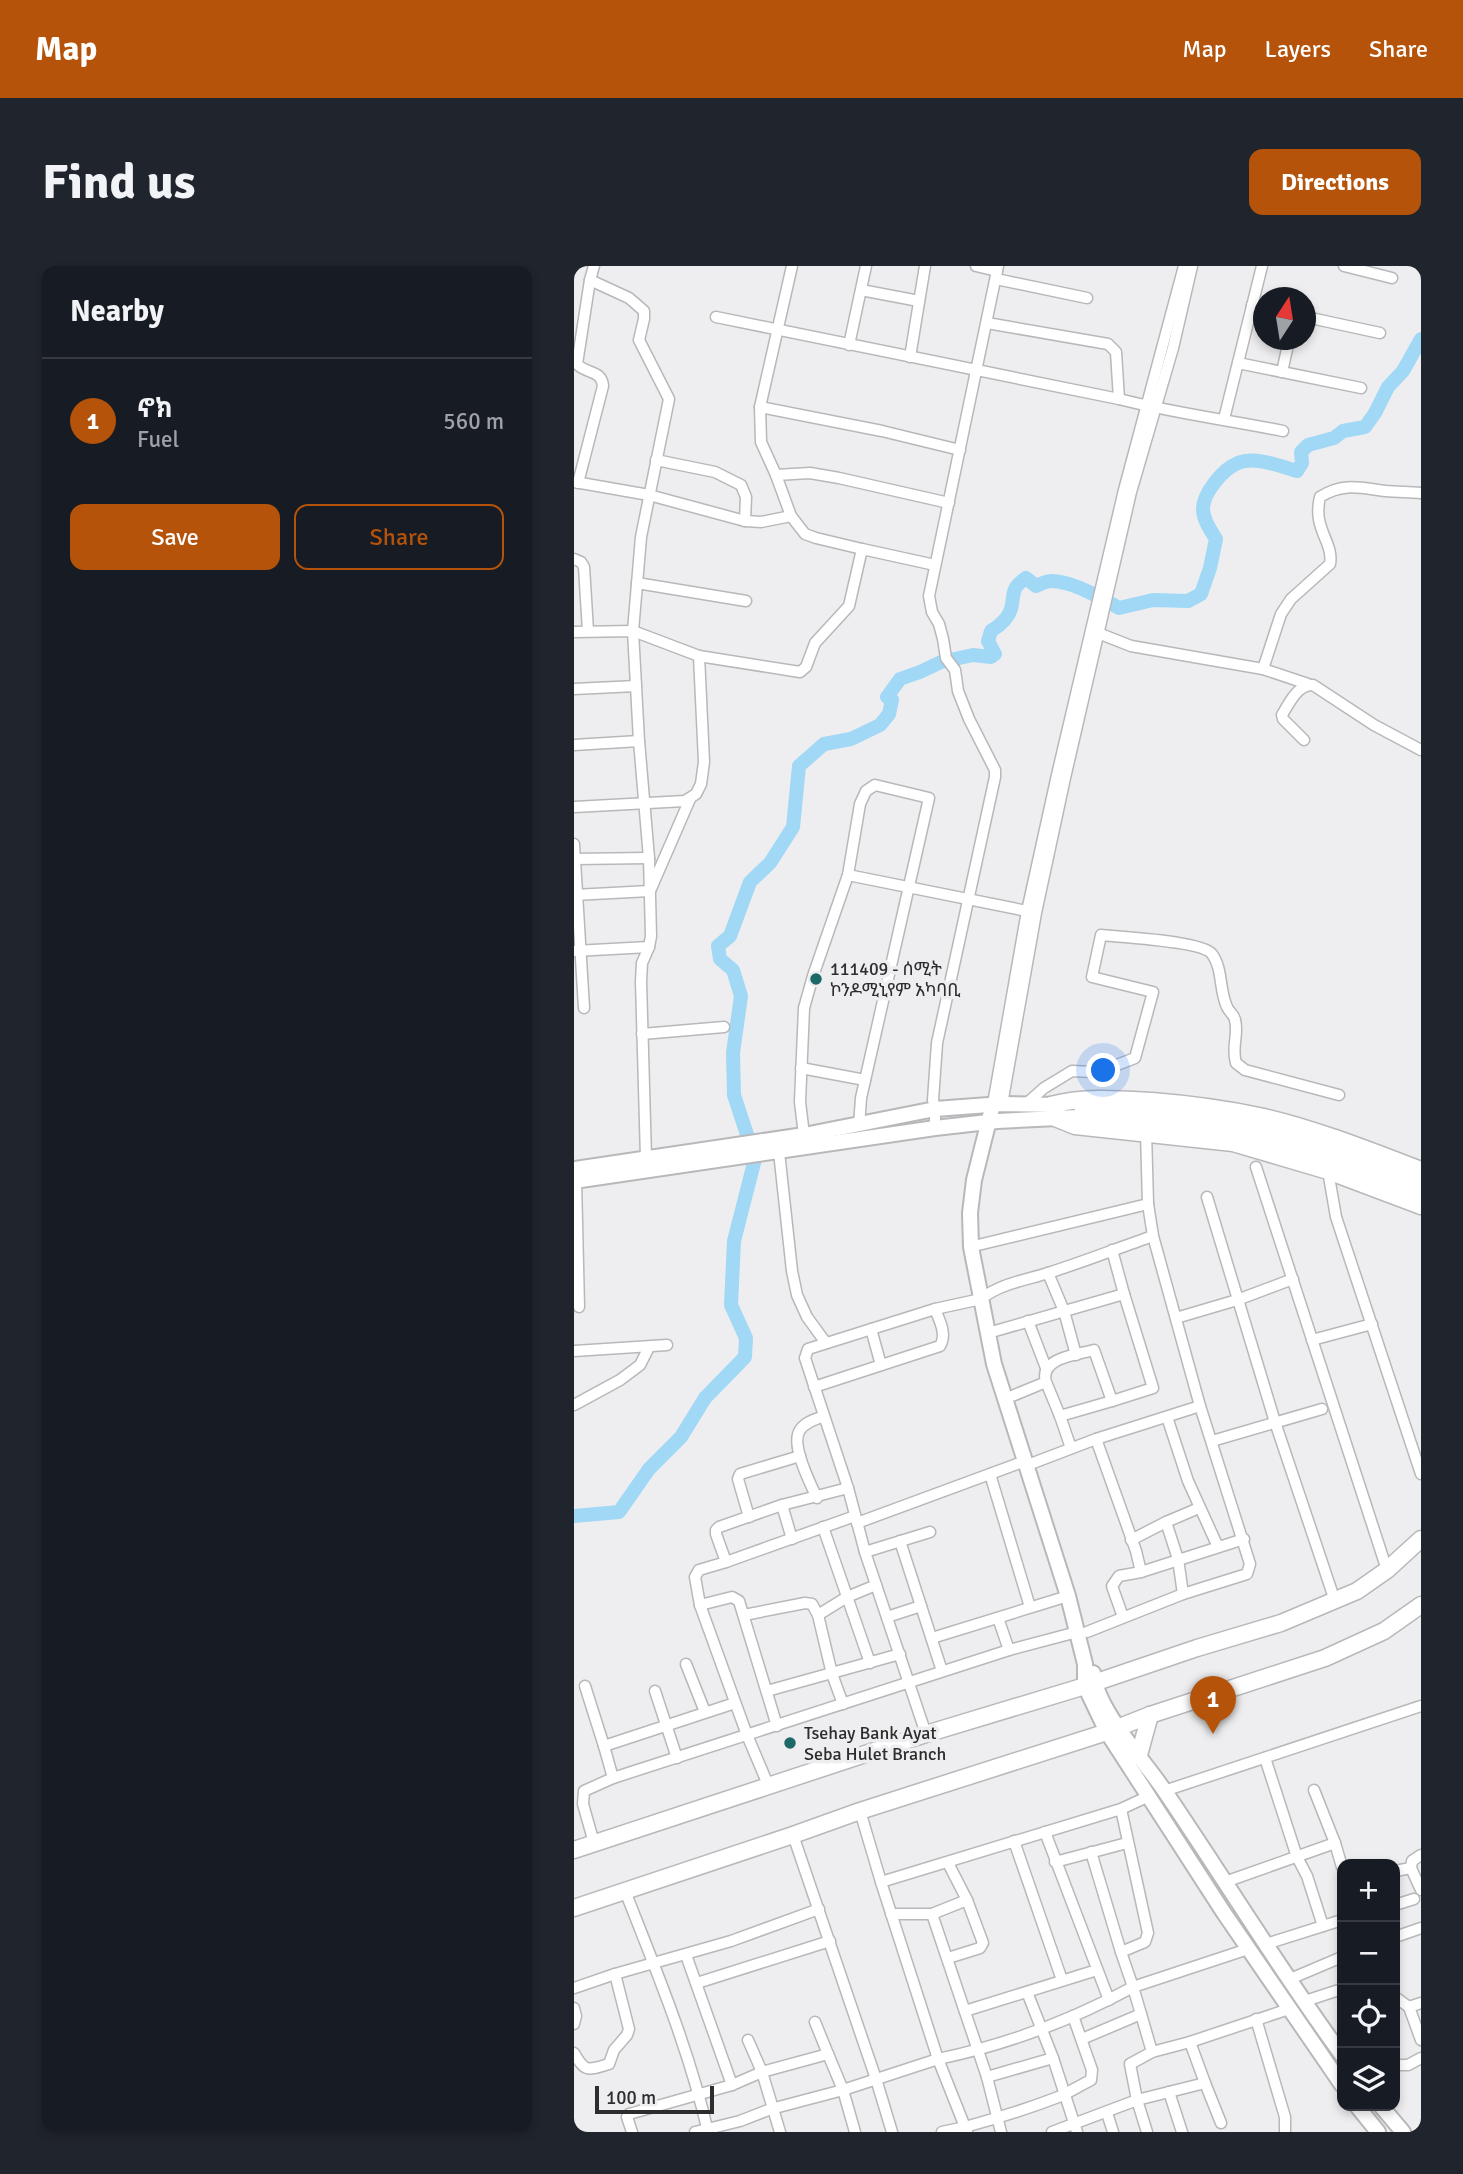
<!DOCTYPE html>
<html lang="en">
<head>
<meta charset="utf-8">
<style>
	body { margin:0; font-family:Signika,"Noto Sans Ethiopic",sans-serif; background:#20242c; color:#f1f3f6 }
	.controls { position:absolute; right:21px; bottom:21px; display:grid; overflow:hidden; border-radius:14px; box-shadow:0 4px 10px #0003 }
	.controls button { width:63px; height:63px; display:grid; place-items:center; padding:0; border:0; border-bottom:2px solid #363941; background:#171b24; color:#f1f3f6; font:35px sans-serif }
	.compass { position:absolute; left:679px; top:21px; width:63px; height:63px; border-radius:50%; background:#171b24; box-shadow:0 4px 10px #0003; rotate:12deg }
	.scale { position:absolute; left:21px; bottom:18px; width:119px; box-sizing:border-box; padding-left:7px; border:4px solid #2c2d2d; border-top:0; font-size:19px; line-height:24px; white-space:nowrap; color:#2c2d2d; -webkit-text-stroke:5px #eeeef0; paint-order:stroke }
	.you { position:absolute; left:530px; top:805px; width:24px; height:24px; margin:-18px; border:5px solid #fff; border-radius:50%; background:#1a73e8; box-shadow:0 0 0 10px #1a73e833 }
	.badge { display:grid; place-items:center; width:46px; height:46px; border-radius:50%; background:#b45309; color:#fff; font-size:23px; font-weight:700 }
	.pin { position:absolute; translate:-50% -58px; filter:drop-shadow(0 2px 4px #0008) }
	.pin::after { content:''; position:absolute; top:37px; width:24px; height:21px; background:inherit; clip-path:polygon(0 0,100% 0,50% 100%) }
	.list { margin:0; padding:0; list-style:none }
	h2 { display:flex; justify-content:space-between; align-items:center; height:91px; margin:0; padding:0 28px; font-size:30px }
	h2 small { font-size:23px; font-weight:400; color:#9ea1a6 }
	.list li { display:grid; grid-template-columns:46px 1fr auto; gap:21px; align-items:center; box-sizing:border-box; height:126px; padding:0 28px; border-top:2px solid #363941 }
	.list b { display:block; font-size:26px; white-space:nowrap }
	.list p { margin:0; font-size:23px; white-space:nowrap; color:#9ea1a6 }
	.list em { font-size:23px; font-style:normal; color:#9ea1a6 }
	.actions { display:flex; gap:14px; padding:21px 28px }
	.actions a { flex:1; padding:16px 0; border:2px solid #b45309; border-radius:14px; text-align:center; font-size:24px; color:#b45309 }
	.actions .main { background:#b45309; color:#fff }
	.icon { flex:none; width:38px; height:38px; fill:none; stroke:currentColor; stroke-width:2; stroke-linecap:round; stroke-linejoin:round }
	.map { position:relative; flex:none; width:847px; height:1866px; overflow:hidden; border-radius:14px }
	header { display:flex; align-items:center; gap:42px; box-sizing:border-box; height:98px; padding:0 35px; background:#b45309; color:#fff }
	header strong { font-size:33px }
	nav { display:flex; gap:38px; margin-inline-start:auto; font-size:24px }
	.intro { display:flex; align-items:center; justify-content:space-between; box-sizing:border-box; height:168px; padding:0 42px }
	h1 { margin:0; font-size:49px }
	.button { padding:18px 32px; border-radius:14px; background:#b45309; color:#fff; font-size:24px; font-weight:700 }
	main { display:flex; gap:42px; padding:0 42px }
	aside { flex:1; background:#171b24; border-radius:14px; box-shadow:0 4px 10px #0003 }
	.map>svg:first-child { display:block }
</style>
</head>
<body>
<header>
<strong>Map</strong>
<nav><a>Map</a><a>Layers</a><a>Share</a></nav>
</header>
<div class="intro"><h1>Find us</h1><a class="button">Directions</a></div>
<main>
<aside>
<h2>Nearby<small></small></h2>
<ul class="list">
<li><span class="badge">1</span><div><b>ኖክ</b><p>Fuel</p></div><em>560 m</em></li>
</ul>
<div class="actions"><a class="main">Save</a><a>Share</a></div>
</aside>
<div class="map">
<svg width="847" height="1866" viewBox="0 0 847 1866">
	<rect width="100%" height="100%" fill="#eeeef0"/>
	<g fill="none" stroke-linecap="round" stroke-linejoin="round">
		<path stroke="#a0d8f6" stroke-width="14" d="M0 1250 45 1246 75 1203 107 1171 131 1132 171 1091 172 1072 157 1039 160 975 181 893 160 829 159 787 167 730 159 704 146 693 144 680 156 670 176 616 196 597 219 561 225 500 250 478 277 473 306 459 315 448 318 434 313 431 326 413 346 406 367 396 399 389 417 391 421 388 414 375 417 365C425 360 434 353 437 343 441 327 436 323 452 312L462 320C467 318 472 315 477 315 499 315 526 332 545 342L579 334 614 335 627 328 636 302 642 273C637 265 629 254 629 243 629 227 649 203 664 197 681 190 706 200 723 205L728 197 727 186 734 179 760 172 769 165 791 161 801 147 814 121 829 105 847 73"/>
		<defs>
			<g id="minor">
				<polyline points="402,0 423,5"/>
				<polyline points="770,0 818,12"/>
				<polyline points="422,13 513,32"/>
				<polyline points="16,14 55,32 70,45 70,53 65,74 95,133 67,271 59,365 65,475 75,592 77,670 75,681 68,697 67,715 72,892"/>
				<polyline points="287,24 345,35"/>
				<polyline points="678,39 690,41"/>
				<path d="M142 51 545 133C599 147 655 154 709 165"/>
				<polyline points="732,51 806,67"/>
				<polyline points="413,57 534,78 542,86 545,133"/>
				<polyline points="275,79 292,0"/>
				<polyline points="336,91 351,0"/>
				<polyline points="664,97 787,122"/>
				<polyline points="708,106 715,74"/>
				<polyline points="186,141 218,0"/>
				<polyline points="650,153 688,0"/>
				<polyline points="82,194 141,206 167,219 172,231 171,255"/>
				<polyline points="202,209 236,207 265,212 375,237"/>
				<polyline points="1,216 75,229 171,255 187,256 217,250"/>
				<path d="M4 217 29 120C28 104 12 108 3 98L16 14 20 0"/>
				<polyline points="288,283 242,272 231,268 217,250 202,209 187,176 186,141 308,165 386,184"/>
				<polyline points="0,293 7,296 10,301 14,365"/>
				<polyline points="63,317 172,335"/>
				<polyline points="0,366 59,365 125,390 226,406 232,401 241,377 275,340 288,283 361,299"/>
				<polyline points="524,367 557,380 689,403 734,418"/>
				<path d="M689 403 707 348 717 333 756 298C760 276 738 263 746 231 769 216 787 222 812 225 824 226 835 226 847 227"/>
				<polyline points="0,423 62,420"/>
				<path d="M730 474 709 453 708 449C715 437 724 418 739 419L800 459 847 484"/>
				<polyline points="0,479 65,475"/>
				<polyline points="0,541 111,535 122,528 127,518 130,496 125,390"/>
				<polyline points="0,578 10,742"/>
				<polyline points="0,593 75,592"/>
				<polyline points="274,609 458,646"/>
				<polyline points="0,629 76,625 116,533"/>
				<polyline points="0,685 75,681"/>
				<polyline points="68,768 150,761"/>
				<polyline points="227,802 291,814"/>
				<polyline points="419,838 453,645 483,509 550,224 610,0"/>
				<polyline points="428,838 462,647 491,512 557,226 599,82 618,0"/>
				<path d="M452 838 470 822 498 805 518 806 530 804 561 792 579 726 518 711 527 669C547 671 629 675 638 688 649 703 645 724 653 741 655 746 660 748 661 754 665 769 657 781 662 797L671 804 765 829"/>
				<polyline points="361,862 361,843 359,834 363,777 421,511 421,504 395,453 384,425 381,404 372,392 369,373 365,358 358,346 355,330 424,0"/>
				<polyline points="230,869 226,836 230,742 239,710 274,609 286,538 292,525 301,519 355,532 287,832 285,860"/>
				<polyline points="205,886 218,1005 223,1029 233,1051 252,1077"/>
				<polyline points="682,901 813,1304"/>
				<polyline points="754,905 762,951 847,1208"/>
				<polyline points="2,915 5,1041"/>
				<polyline points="633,931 701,1156 761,1335"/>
				<polyline points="404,979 574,938"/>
				<polyline points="538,984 550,1028"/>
				<polyline points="474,1007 490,1045 502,1089"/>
				<polyline points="602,1052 663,1034 719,1013"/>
				<polyline points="454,1055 472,1102"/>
				<polyline points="297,1063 307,1099"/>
				<polyline points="421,1065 550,1028 579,1122 538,1135"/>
				<polyline points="738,1074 798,1058"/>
				<polyline points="0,1085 93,1079"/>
				<path d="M240 1121 366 1080C373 1068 366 1056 361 1043"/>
				<path d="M438 1130 472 1116C465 1092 502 1089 520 1084L538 1135 486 1150 472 1116"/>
				<polyline points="0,1139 46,1114 66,1099 75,1081"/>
				<polyline points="486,1150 497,1182"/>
				<polyline points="593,1151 614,1215 644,1281"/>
				<polyline points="522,1173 562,1285 567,1306"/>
				<polyline points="638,1175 748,1143"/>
				<polyline points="459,1197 522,1173 626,1140"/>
				<polyline points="416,1208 456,1341"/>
				<path d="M243 1232C236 1217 216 1178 226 1164 231 1156 242 1153 250 1150"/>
				<polyline points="208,1239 218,1273"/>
				<polyline points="175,1251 164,1213 166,1208 226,1190"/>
				<polyline points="592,1256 625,1242"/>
				<polyline points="283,1257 451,1195"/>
				<polyline points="249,1261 296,1397"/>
				<polyline points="557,1274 592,1256 604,1293 609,1328"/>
				<polyline points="326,1275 368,1405"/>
				<polyline points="291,1286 356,1266"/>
				<polyline points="152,1296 142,1268 142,1264 145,1261 208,1239 274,1222"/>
				<polyline points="126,1339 158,1331 165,1335 203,1460"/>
				<polyline points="170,1349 231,1337 238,1338 244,1349 258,1408 269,1438"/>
				<polyline points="244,1349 273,1331 302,1319"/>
				<polyline points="313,1351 347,1340"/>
				<polyline points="549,1351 538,1320 545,1310 567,1306 670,1273"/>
				<polyline points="424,1352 435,1384"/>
				<polyline points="513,1366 609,1328 673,1308 676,1298 626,1140 579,970 574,938 572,866"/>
				<polyline points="358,1372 494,1330"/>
				<polyline points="112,1398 131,1446"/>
				<polyline points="11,1420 30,1480"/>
				<polyline points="81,1425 103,1492"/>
				<polyline points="193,1425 326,1388"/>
				<path d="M352 1468 291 1286 274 1222 231 1092 234 1083 361 1043 407 1033C425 1018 452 1014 474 1007 509 996 544 982 579 970"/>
				<polyline points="691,1492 723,1591 733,1610 749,1660"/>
				<polyline points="39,1512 30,1480 161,1437"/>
				<polyline points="195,1521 173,1469 126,1339 121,1311 125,1304 152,1296 281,1250"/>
				<polyline points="740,1524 761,1577 768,1601"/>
				<polyline points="590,1525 847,1440"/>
				<path d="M547 1543 307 1616 364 1793C432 1779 498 1754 559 1721L547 1686 571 1676 574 1667 547 1543 575 1530"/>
				<polyline points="286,1545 307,1616"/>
				<polyline points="471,1566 535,1734"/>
				<polyline points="219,1569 302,1813 318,1866"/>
				<polyline points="440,1575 488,1714"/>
				<polyline points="20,1577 9,1538 10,1525 39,1512 435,1384 503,1366"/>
				<polyline points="517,1586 547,1686"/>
				<polyline points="847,1589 838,1595 837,1602 847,1624"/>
				<polyline points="481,1596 553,1577"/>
				<polyline points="821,1605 837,1602"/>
				<polyline points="651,1616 761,1577"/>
				<path d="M51 1625C82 1704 115 1783 134 1866"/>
				<polyline points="821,1639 840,1633"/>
				<polyline points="317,1648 358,1648 393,1634"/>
				<polyline points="358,1648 413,1811 427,1866"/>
				<polyline points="821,1671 847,1662"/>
				<polyline points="692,1678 768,1654"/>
				<polyline points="112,1689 158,1819"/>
				<polyline points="374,1692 406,1682 409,1677 393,1634 374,1597"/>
				<polyline points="716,1713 768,1691"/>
				<polyline points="123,1717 256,1675"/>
				<polyline points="0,1722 41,1708 157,1675 245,1643"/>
				<polyline points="453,1726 479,1792 503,1866"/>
				<polyline points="821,1731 835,1741 847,1774"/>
				<polyline points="731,1735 768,1723"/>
				<polyline points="835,1741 847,1737"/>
				<polyline points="0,1742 2,1750 0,1758"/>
				<polyline points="391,1745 523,1704"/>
				<polyline points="567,1748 578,1786 616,1776 715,1743"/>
				<polyline points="682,1753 711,1851 711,1866"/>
				<polyline points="241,1756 254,1788"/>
				<polyline points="508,1773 567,1748 559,1721 674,1683"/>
				<polyline points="174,1774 188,1806 206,1866"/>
				<path d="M0 1787C11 1807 14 1804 35 1798L40 1784 53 1769 55 1763 41 1708"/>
				<polyline points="821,1799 834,1799 847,1792"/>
				<polyline points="413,1811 479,1792"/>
				<polyline points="631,1817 647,1857"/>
				<polyline points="595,1826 608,1866"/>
				<polyline points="533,1847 539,1866"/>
				<polyline points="58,1866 53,1851 55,1848 158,1819 188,1806 254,1788 269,1824 281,1866"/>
				<path d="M121 1866 166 1855 197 1843 269 1824 364 1793 391 1861C424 1852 456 1842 487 1830 497 1825 507 1819 517 1814L518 1804 499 1750"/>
				<polyline points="368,1866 391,1861 393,1866"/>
				<polyline points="478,1866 563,1834 631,1817 616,1776"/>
				<polyline points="573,1866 563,1834 556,1798 578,1786"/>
			</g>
			<g id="primary">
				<polyline points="419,838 400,914 396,947 397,981 420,1098 494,1330 511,1398 511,1420 533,1466 650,1647 768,1819"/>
				<path d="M507 840C598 843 691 860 777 890 801 899 824 909 847 919"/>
				<polyline points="0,903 230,869 361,843 428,838 487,839"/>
				<polyline points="0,915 361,862 423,855 505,851 598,859 653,867 771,900 847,930"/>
				<path d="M519 1407C523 1444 569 1493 590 1524 650 1612 705 1703 768 1789"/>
				<polyline points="783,1840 804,1866"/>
				<polyline points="807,1840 829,1866"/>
			</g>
			<g id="trunk">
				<path d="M477 839C509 830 546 833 578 835 616 838 653 843 690 851 742 863 797 885 847 904"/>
				<polyline points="481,852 501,860 659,877 754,905 847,940"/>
				<polyline points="565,1489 576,1449"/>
				<polyline points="0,1584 352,1468 511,1420 623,1382 707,1357 783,1325 813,1304 847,1273"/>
				<polyline points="0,1642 219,1569 286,1545 533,1466 576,1449 751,1392 810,1365 847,1339"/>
			</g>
		</defs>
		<use href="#minor" stroke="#b8b8bb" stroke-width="13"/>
		<use href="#primary" stroke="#b8b8bb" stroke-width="18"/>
		<use href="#trunk" stroke="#b8b8bb" stroke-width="19"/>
		<use href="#minor" stroke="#fff" stroke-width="10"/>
		<use href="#primary" stroke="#fff" stroke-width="14"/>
		<use href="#trunk" stroke="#fff" stroke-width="16"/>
	</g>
	<g fill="#1c6967" stroke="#eeeef0" stroke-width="2.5">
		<circle cx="242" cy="713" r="7"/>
		<circle cx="216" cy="1477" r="7"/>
	</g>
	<g text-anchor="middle" stroke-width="7" stroke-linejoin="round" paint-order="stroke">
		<g font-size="18" fill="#2c2d2d" stroke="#eeeef0" text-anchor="start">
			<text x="256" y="709">111409 - ሰሚት<tspan x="256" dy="21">ኮንዶሚኒየም አካባቢ</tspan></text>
			<text x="230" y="1473">Tsehay Bank Ayat<tspan x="230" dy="21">Seba Hulet Branch</tspan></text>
		</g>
	</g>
</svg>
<div class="controls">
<button>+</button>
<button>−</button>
<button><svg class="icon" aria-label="locate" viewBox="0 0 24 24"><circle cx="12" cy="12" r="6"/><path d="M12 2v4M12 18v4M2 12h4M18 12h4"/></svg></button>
<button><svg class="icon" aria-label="layers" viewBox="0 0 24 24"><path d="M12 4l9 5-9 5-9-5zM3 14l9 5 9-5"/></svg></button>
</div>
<svg class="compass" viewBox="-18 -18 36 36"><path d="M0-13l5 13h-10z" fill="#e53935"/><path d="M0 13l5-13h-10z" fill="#9ea1a6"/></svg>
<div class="scale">100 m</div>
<div class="you"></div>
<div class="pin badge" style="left:639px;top:1468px">1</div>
</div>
</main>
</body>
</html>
